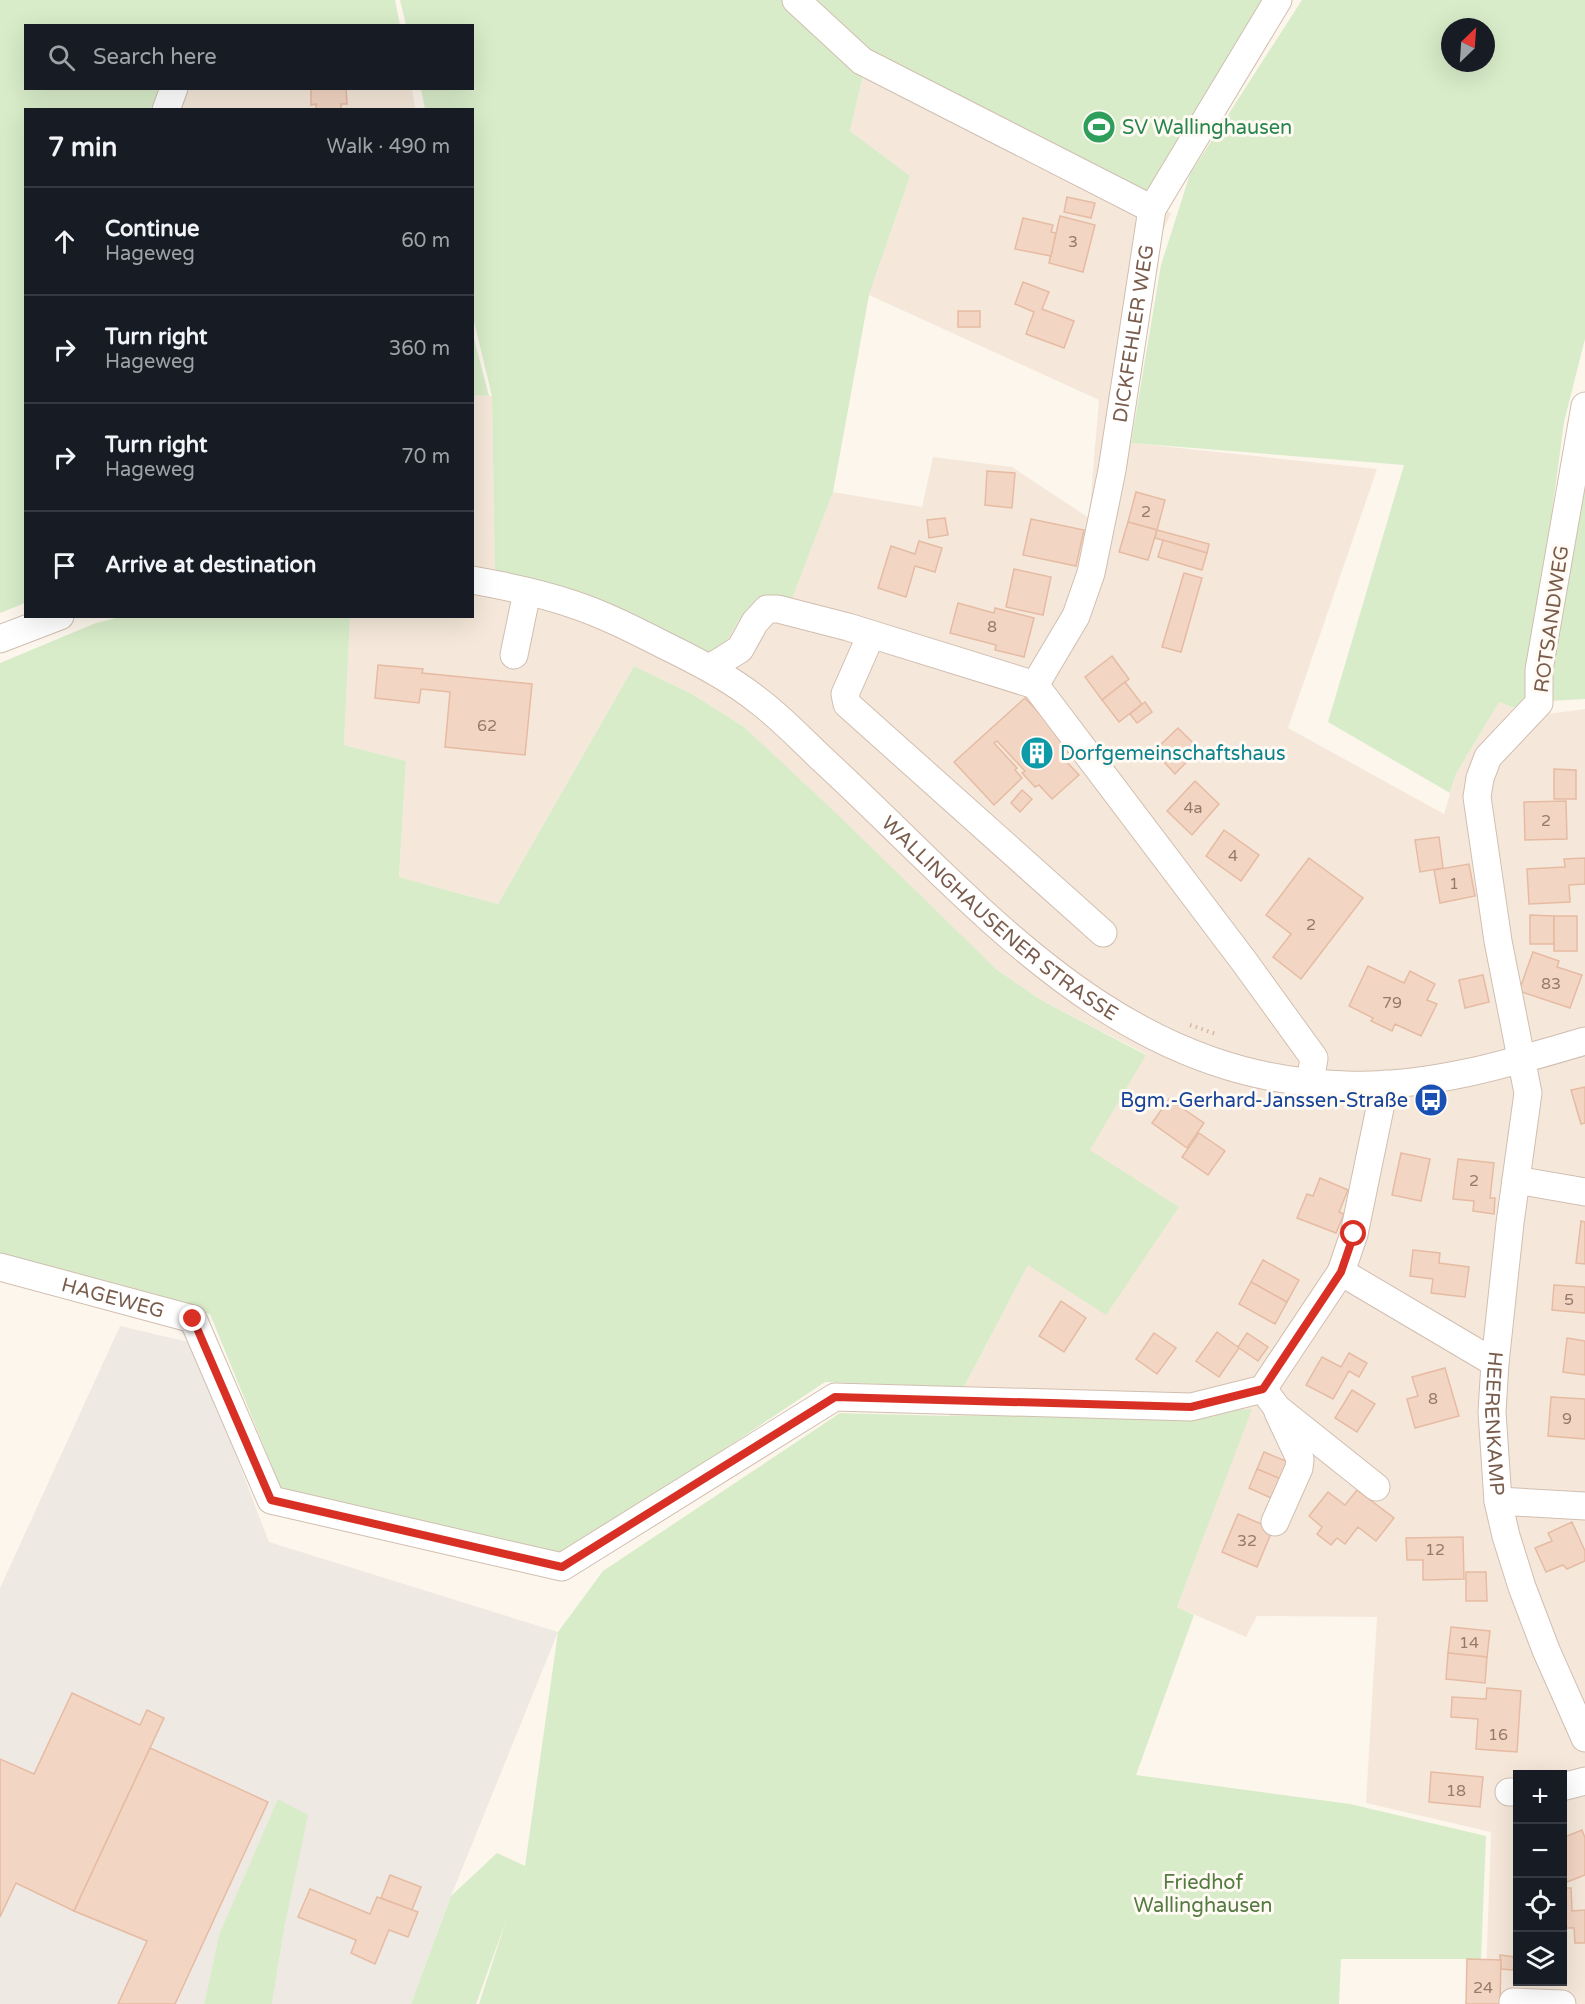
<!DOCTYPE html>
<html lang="en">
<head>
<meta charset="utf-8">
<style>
	body { margin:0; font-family:"Varela Round",sans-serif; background:#20242c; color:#f1f3f6 }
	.controls { position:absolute; right:18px; bottom:18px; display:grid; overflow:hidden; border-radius:0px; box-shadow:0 6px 24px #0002 }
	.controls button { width:54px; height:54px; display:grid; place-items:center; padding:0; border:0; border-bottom:2px solid #363941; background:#171b24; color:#f1f3f6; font:30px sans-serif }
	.compass { position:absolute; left:1441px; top:18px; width:54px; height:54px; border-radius:50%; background:#171b24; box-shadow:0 6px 24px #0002; rotate:25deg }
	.stop { position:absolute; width:18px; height:18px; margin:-14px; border:4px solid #d93025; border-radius:50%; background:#fff }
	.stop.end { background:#d93025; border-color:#fff; box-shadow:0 2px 6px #0008 }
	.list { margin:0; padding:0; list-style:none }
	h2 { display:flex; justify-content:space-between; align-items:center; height:78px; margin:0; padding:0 24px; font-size:26px }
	h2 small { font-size:20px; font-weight:400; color:#9ea1a6 }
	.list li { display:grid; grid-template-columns:39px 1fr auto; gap:18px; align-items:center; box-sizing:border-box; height:108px; padding:0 24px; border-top:2px solid #363941 }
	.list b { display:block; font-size:22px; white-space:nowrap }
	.list p { margin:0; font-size:20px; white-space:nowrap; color:#9ea1a6 }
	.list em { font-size:20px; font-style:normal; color:#9ea1a6 }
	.icon { flex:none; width:33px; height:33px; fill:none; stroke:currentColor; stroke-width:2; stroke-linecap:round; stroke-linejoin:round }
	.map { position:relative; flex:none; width:1585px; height:2004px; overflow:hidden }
	.search { position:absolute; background:#171b24; box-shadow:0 6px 24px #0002; left:24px; top:24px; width:450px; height:66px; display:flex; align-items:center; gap:15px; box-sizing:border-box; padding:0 21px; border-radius:0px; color:#9ea1a6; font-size:22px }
	.panel { position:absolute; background:#171b24; box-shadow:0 6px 24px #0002; left:24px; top:108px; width:450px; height:510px; border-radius:0px }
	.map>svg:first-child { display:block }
</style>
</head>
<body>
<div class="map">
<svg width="1585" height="2004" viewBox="0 0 1585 2004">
	<rect width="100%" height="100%" fill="#fdf6ec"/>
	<g fill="#f5e8da" fill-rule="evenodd">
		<path d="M868 55 1171 213 1151 258 1123 442 1377 469 1288 728 1444 814 1456 774 1499 702 1532 716 1585 709V2004H1485L1491 1832 1366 1803 1377 1617 1257 1616 1246 1637 1177 1607 1251 1409 949 1416 1028 1265 1179 1207 1089 1150 1146 1054 1041 1000 996 969 744 727 692 694 634 666 498 904 399 877 406 761 344 745 350 617 472 616 473 395 492 396 495 586 724 646 738 621 753 608 786 613 833 492 922 507 933 457 1012 467 1089 518 1099 400 869 295 910 176 850 131ZM1518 1774H1562V1982H1518Z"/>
		<polygon points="161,88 412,89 415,109 156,110"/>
	</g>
	<polygon fill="#efe9e4" points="120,1326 193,1343 269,1542 558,1632 451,1896 411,2004 272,2004 285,1924 219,1935 204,2004 0,2004 0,1588"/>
	<g fill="#d8ecc9" fill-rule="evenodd">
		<polygon points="0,0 395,0 400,25 26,26 26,88 158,89 151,109 26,110 25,603 0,613"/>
		<polygon points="400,0 1266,0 1147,199 868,55 850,131 910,176 869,295 833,492 786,614 752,608 738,621 724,646 697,666 495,586 492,396 472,313 472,110 425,109 421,89 472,88 472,26 406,25"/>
		<path d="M1302 0H1585V339L1564 422 1527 699 1522 711 1499 702 1456 774 1450 793 1328 722 1404 465 1131 443 1161 265 1190 174ZM1450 27H1486V63H1450Z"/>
		<polygon points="472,335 473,335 489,396 473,395"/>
		<polygon points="1585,461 1585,699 1549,701"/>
		<polygon points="124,616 350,617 344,745 406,761 399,877 498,904 634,666 692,694 744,727 836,813 996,969 1041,1000 1146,1055 1090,1150 1179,1207 1106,1315 1028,1265 964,1387 825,1382 566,1555 282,1491 210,1314 0,1255 0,663 96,623"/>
		<polygon points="1252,1409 1177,1607 1194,1615 1136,1775 1350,1804 1486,1836 1481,1959 1341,1959 1339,2004 479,2004 507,1918 476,2004 411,2004 451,1896 497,1853 525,1866 558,1632 603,1571 840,1413 949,1416"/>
		<polygon points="278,1799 308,1815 285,1924 272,2004 204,2004 219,1935"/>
	</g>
	<g fill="#f3d5c3" stroke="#e6bba3" stroke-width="1.5">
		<polygon points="311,88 346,88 347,104 341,104 341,110 316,110 316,104 311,105"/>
		<polygon points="1067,197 1095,203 1091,218 1064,212"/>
		<polygon points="1060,216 1095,225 1083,272 1049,263"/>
		<polygon points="1023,218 1053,225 1051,232 1056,233 1051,256 1015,249"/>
		<polygon points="1023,282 1049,292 1042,309 1074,321 1064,348 1026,334 1034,312 1015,304"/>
		<rect x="958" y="311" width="22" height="16"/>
		<polygon points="987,471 1015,473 1012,508 985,505"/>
		<polygon points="1136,492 1165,500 1157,530 1128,522"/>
		<polygon points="945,518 948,535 929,538 927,520"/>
		<polygon points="1031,519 1084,530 1076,566 1023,555"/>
		<polygon points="1128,522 1157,530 1148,560 1119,552"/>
		<polygon points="1157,530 1209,544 1207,553 1155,538"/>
		<polygon points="1163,540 1207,553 1202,570 1158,557"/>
		<polygon points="919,541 942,548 935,572 915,566 906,597 878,588 891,546 915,554"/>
		<polygon points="1014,569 1051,577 1043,615 1006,607"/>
		<polygon points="1184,573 1202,578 1181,652 1162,647"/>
		<polygon points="958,603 994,613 995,608 1034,618 1024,657 995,650 996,645 950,633"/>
		<polygon points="1112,656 1129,679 1102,700 1085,677"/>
		<polygon points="378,665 423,669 422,673 532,684 525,755 445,747 450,692 421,689 419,703 375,698"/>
		<polygon points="1125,682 1142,704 1119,722 1102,700"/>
		<polygon points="1025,698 1072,748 1062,757 1079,775 1052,799 1039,785 1035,787 1022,773 1025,771 997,741 994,743 1017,768 1015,770 1022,778 994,805 954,762"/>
		<polygon points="1145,702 1152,712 1137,723 1130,714"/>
		<polygon points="1178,728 1199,749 1175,774 1154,751"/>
		<polygon points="1554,769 1576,770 1576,799 1554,799"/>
		<polygon points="1195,781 1219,804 1192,835 1167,811"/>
		<polygon points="1022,790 1032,799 1020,812 1011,803"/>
		<polygon points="1566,801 1567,839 1525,840 1524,802"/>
		<polygon points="1224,830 1259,855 1241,881 1206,856"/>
		<polygon points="1439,837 1443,868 1420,872 1415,840"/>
		<polygon points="1309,858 1363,898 1301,979 1273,957 1291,934 1266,915"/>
		<polygon points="1585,858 1585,884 1569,885 1570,902 1529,904 1527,869 1565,867 1564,859"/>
		<polygon points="1469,864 1475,896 1440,903 1434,870"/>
		<polygon points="1530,915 1554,916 1554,944 1530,944"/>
		<rect x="1554" y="916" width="23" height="35"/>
		<polygon points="1533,952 1559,961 1557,967 1582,975 1570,1008 1519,991"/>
		<polygon points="1368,966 1404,983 1410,971 1435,984 1427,1000 1437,1004 1421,1036 1395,1024 1392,1031 1371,1021 1373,1018 1349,1006"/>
		<polygon points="1483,975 1489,1002 1465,1008 1459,980"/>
		<polygon points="1585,1087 1585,1123 1581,1124 1571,1090"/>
		<polygon points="1169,1099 1204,1123 1187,1148 1152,1123"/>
		<polygon points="1199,1133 1225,1151 1208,1175 1182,1157"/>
		<polygon points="1401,1153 1430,1159 1421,1201 1392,1195"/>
		<polygon points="1458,1159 1494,1163 1490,1198 1495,1198 1494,1214 1473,1211 1474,1201 1453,1199"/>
		<polygon points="1320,1178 1348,1190 1339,1212 1344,1214 1336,1233 1297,1218 1307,1194 1313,1196"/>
		<polygon points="1581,1221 1585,1222 1585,1264 1576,1263"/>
		<polygon points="1413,1250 1440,1253 1439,1263 1469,1267 1465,1297 1431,1293 1433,1279 1410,1276"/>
		<polygon points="1263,1260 1299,1280 1287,1302 1251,1282"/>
		<polygon points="1251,1282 1287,1302 1275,1324 1239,1304"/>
		<polygon points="1554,1285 1585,1287 1585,1313 1552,1310"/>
		<polygon points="1061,1301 1086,1318 1064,1352 1039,1336"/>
		<polygon points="1217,1332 1238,1347 1247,1333 1268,1347 1258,1361 1239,1348 1219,1377 1196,1361"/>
		<polygon points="1154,1333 1176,1348 1157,1374 1136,1359"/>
		<polygon points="1567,1338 1585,1341 1585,1375 1563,1372"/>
		<polygon points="1349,1353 1367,1363 1359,1377 1349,1371 1333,1399 1306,1385 1322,1357 1341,1367"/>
		<polygon points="1445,1368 1459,1416 1415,1428 1407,1399 1418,1396 1412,1377"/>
		<polygon points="1352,1390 1375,1404 1357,1432 1335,1418"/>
		<polygon points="1551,1397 1585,1399 1585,1439 1548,1436"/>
		<polygon points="1264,1452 1295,1465 1288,1482 1257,1469"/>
		<polygon points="1257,1469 1288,1482 1280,1502 1249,1488"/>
		<polygon points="1357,1490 1394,1518 1376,1541 1358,1527 1345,1544 1337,1538 1331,1545 1317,1534 1322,1527 1309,1516 1328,1492 1345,1505"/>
		<polygon points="1238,1514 1273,1529 1257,1567 1222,1552"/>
		<polygon points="1572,1522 1585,1551 1585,1561 1567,1569 1563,1565 1546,1572 1535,1548 1552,1541 1548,1533"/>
		<polygon points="1463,1537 1464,1579 1423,1580 1423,1560 1407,1560 1406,1538"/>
		<polygon points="1466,1572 1486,1572 1487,1601 1466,1601"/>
		<polygon points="1451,1627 1490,1631 1487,1657 1448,1653"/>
		<polygon points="1448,1653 1487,1657 1485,1683 1446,1679"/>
		<polygon points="1487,1688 1521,1691 1517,1752 1476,1749 1478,1719 1451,1717 1452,1697 1486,1699"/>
		<polygon points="72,1693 140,1725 147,1710 164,1718 74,1911 16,1883 0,1917 0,1759 34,1774"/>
		<polygon points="150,1748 268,1802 175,2004 118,2004 147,1941 74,1911"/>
		<polygon points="1431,1772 1483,1777 1480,1807 1429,1802"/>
		<polygon points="1582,1830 1585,1838 1585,1875 1567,1882 1562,1870 1562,1838"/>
		<polygon points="390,1875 421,1887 412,1910 381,1898"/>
		<polygon points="1562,1888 1571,1888 1572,1911 1585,1910 1585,1943 1575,1943 1574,1928 1562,1928"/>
		<polygon points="310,1889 370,1914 377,1897 418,1912 408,1937 389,1930 375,1964 351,1953 356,1940 298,1917"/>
		<polygon points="1500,1955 1515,1957 1513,1970 1501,1969"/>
		<polygon points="1467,1959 1501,1960 1500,2004 1466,2004"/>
	</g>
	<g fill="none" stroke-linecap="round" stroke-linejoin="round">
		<defs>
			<g id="minor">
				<polyline points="796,0 862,61 1152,209"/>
				<polyline points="166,110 174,88"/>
				<path id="s1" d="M1585 406 1539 670V703L1488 757 1480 778 1477 797 1498 941 1528 1093 1510 1223 1495 1363 1492 1412 1498 1501 1506 1536 1522 1587 1546 1650 1585 1738"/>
				<path id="s2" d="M472 580C506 586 540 593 572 604 606 615 640 633 672 649 702 664 733 680 760 702 781 718 801 739 821 758 978 902 1113 1079 1346 1085 1427 1088 1508 1064 1585 1041"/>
				<polyline points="871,635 845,694 847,704 1103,933"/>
				<polyline points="0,639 60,616"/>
				<polyline points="514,655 527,592"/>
				<polyline points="710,668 740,649 755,622 767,609 778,609 848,627 1035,685 1243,960 1314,1058 1310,1083"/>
				<path id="s3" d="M1035 685 1076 616 1091 573 1112 470 1152 209 1278 0"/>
				<polyline points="1516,1180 1585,1192"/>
				<path id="s4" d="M0 1267 193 1319 271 1500 562 1567 835 1397 1191 1407 1263 1389 1341 1272 1354 1234 1385 1084"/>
				<polyline points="1341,1272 1495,1363"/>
				<polyline points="1263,1389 1277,1408 1376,1487"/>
				<polyline points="1498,1501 1585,1506"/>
				<polyline points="1275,1522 1299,1468 1300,1459 1278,1412"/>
				<polyline points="1562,1787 1585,1781"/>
				<polyline points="1509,1792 1518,1792"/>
				<polyline points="1513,2002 1562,2004"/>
			</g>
		</defs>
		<use href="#minor" stroke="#d1beb0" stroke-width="29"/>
		<polyline stroke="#d9b8a5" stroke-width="4" stroke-dasharray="1.5 4.5" stroke-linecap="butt" points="1190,1025 1216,1034"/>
		<use href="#minor" stroke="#fff" stroke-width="27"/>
	</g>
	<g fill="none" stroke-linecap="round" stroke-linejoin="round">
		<polyline stroke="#d93025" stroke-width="8" points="193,1319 271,1500 562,1567 835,1397 1191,1407 1263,1389 1341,1272 1354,1234"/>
	</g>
	<defs>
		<symbol id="stadium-disc" viewBox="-11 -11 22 22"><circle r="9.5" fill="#2e9e5b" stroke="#fffaf3"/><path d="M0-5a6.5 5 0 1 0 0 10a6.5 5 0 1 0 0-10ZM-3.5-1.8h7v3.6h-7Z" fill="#fff"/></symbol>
		<symbol id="building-disc" viewBox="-11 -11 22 22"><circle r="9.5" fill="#0f9aa8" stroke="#fffaf3"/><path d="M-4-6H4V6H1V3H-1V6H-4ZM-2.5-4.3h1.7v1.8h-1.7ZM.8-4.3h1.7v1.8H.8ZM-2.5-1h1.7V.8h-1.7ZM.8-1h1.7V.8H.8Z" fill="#fff"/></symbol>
		<symbol id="bus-disc" viewBox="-11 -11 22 22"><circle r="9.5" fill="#1a4fb4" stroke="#fffaf3"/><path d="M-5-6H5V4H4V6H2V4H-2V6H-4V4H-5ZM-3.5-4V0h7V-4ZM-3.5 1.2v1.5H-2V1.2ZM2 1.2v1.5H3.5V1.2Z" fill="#fff"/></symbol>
	</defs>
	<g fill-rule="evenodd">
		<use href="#stadium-disc" x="1080" y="108" width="38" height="38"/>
		<use href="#building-disc" x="1018" y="734" width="38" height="38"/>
		<use href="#bus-disc" x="1412" y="1081" width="38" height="38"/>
	</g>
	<g text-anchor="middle" stroke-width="6" stroke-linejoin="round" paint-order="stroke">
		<g font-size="16" fill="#987a6a">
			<text x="1073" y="247">3</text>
			<text x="1146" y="517">2</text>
			<text x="992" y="632">8</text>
			<text x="487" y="731">62</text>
			<text x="1193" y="813">4a</text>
			<text x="1546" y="826">2</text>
			<text x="1233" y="861">4</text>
			<text x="1454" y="889">1</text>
			<text x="1311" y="930">2</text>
			<text x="1551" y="989">83</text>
			<text x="1392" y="1008">79</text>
			<text x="1474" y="1186">2</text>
			<text x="1569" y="1305">5</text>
			<text x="1433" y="1404">8</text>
			<text x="1567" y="1424">9</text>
			<text x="1247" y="1546">32</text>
			<text x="1435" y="1555">12</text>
			<text x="1469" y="1648">14</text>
			<text x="1498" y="1740">16</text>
			<text x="1456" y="1796">18</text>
			<text x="1483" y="1993">24</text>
		</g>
		<g font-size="20" fill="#27864d" stroke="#fffaf3" text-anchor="start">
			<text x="1122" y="134">SV Wallinghausen</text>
		</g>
		<g font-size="20" fill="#7a5c4d" stroke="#fffaf3">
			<text dy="7" stroke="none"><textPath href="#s3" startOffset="369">DICKFEHLER WEG</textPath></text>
			<text transform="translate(1551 619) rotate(-82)" y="7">ROTSANDWEG</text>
			<text dy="7" stroke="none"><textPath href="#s2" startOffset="639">WALLINGHAUSENER STRASSE</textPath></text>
			<text dy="7" stroke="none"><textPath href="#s4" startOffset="117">HAGEWEG</textPath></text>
			<text dy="7" stroke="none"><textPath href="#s1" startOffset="1050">HEERENKAMP</textPath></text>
		</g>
		<g font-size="20" fill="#0d838f" stroke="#fffaf3" text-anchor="start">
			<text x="1060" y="760">Dorfgemeinschaftshaus</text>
		</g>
		<g font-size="20" fill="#164399" stroke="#fffaf3" text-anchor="end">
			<text x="1408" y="1107">Bgm.-Gerhard-Janssen-Straße</text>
		</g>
		<g font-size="20" fill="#537a41" stroke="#fffaf3">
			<text x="1203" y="1889">Friedhof<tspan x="1203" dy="23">Wallinghausen</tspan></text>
		</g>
	</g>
</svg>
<div class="controls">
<button>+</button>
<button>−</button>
<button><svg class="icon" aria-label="locate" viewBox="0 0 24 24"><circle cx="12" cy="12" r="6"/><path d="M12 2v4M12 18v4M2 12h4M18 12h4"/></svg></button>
<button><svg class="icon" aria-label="layers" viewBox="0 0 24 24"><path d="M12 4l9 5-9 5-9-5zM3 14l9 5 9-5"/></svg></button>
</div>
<svg class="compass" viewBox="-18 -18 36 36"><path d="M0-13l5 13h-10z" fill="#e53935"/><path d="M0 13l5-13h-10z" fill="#9ea1a6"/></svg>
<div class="stop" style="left:1354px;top:1234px"></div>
<div class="stop end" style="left:193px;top:1319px"></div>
<div class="search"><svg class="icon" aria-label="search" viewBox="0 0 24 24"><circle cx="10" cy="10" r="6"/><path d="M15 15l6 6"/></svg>Search here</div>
<section class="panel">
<h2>7 min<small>Walk · 490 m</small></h2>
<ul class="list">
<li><svg class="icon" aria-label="ahead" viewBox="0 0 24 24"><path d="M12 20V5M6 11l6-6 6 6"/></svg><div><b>Continue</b><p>Hageweg</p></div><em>60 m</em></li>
<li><svg class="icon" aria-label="right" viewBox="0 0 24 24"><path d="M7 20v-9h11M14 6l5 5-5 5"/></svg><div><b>Turn right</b><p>Hageweg</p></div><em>360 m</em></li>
<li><svg class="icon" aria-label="right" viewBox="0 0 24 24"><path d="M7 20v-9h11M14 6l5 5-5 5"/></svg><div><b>Turn right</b><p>Hageweg</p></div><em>70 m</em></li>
<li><svg class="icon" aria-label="arrive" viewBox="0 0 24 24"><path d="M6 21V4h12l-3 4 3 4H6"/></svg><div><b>Arrive at destination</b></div></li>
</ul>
</section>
</div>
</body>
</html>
